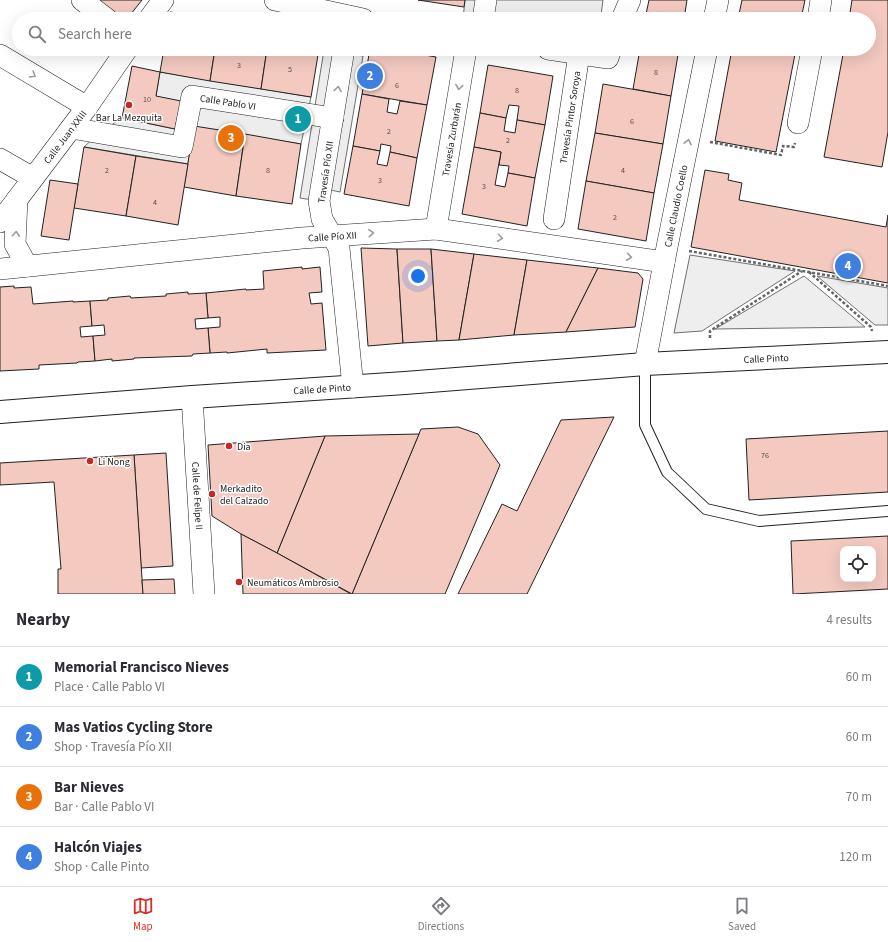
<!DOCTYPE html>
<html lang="en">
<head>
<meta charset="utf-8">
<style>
	body { margin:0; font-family:"Source Sans 3",sans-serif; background:#f7f7f7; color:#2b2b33 }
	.controls { position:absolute; right:12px; bottom:12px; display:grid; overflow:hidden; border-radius:8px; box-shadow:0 4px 16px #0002 }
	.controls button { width:36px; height:36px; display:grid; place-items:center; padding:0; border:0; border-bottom:1px solid #e1e1e2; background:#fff; color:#2b2b33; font:20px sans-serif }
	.you { position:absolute; left:418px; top:276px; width:14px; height:14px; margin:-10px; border:3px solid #fff; border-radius:50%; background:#1a73e8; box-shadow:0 0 0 6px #1a73e833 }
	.badge { display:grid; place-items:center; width:26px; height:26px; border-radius:50%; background:#d93025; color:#fff; font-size:13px; font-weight:700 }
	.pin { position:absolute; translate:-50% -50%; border:2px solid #fff; box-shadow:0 1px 4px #0006 }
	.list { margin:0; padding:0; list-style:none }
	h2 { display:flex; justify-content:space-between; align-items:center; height:52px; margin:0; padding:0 16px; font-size:17px }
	h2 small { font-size:13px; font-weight:400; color:#7c7c81 }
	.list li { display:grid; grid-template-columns:26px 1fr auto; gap:12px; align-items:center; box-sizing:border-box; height:60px; padding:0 16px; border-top:1px solid #e1e1e2 }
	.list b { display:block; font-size:15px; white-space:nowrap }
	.list p { margin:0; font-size:13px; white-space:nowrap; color:#7c7c81 }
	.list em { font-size:13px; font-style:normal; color:#7c7c81 }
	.icon { flex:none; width:22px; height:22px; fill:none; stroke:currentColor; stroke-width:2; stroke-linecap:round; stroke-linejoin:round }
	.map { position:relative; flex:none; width:888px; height:594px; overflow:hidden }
	.search { position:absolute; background:#fff; box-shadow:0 4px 16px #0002; left:12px; right:12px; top:12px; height:44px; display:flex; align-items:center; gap:10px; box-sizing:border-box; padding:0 14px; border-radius:22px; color:#7c7c81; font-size:15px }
	.sheet { height:292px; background:#fff }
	nav { display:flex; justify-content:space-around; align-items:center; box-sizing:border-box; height:56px; border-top:1px solid #e1e1e2; background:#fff; font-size:11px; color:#7c7c81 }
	nav a { display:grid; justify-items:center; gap:2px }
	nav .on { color:#d93025 }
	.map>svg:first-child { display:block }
</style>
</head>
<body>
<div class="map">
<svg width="888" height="594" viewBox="0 0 888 594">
	<rect width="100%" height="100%" fill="#fff"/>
	<g fill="#eee" stroke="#6f6f6f">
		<polygon points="690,255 795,271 702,331 674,333"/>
		<polygon points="804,276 865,327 715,329"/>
		<polygon points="817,276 888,288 888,325 875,325"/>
	</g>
	<g fill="#ededed" stroke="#6f6f6f">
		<polygon points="465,0 603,0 601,15 596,19 463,19"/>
		<polygon points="324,50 363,56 340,192 321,188 319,201 300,198"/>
		<polygon points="160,72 311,97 301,144 194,127 188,164 84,147 99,133 122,118 175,129 156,96"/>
	</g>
	<g fill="#f3c9c0" stroke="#222" fill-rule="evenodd">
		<polygon points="98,0 142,0 127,19 123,19"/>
		<polygon points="418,0 465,0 464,7"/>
		<polygon points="649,0 687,0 684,19 645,19"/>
		<polygon points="742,0 805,0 801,19 738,19"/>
		<polygon points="852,0 888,0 888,132 882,167 824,157 844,49 869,49 869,19 849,19"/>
		<polygon points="170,12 214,19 169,19"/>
		<polygon points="164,49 215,49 210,81 160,72"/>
		<polygon points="215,49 267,49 261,89 210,81"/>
		<polygon points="267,49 319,49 311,97 261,89"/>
		<polygon points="370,49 391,49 436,57 427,105 362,94"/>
		<polygon points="640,49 679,49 671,96 633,89"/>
		<polygon points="732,49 796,49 776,152 715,141"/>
		<polygon points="488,65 553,76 545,125 517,120 519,106 509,105 506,118 480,113"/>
		<polygon points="132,66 160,72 156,96 181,101 175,129 122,118"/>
		<polygon points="603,84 671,96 663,144 595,133"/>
		<polygon points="362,94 389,99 387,112 397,114 400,101 427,105 417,158 390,152 391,146 381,144 380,151 353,146"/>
		<polygon points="480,113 506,118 504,131 515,133 517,120 545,125 535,178 508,173 509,166 499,165 501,152 474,147"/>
		<polygon points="194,126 245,134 236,196 184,187"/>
		<polygon points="595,133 663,144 654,193 586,181"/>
		<polygon points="245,134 301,144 292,204 236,196"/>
		<polygon points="353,146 380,151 377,164 387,166 390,152 417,158 409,206 344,194"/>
		<polygon points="84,147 136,156 126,216 74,208"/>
		<polygon points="474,147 501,152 495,185 505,187 508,173 535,178 527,226 462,214"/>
		<polygon points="136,156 188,164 178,225 126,216"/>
		<polygon points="705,170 729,174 728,180 742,183 739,200 886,227 888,215 888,283 691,247"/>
		<polygon points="50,180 78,184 69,240 41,236"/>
		<polygon points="586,181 654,193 646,241 578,229"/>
		<polygon points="361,248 397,249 403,343 368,346"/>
		<polygon points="397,249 431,249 437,341 403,343"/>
		<polygon points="431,249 474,254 459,340 437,341"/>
		<polygon points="474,254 527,260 514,335 459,340"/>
		<polygon points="527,260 598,268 566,332 514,335"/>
		<polygon points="302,267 302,269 320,267 322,292 309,293 311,304 322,303 326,350 267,353 267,349 227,353 227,352 210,353 208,328 220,327 220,317 208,318 206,293 246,289 246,290 264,289 263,271"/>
		<polygon points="598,268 638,273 643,279 635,327 566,332"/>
		<polygon points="14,286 14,288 31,287 33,304 73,301 73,302 90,301 92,326 80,327 81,337 93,336 95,361 78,362 77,363 39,365 39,369 0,371 0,287"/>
		<polygon points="188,292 188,294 206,293 208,318 195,319 196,329 208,328 210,353 193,354 192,356 134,358 134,359 112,361 112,359 95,361 93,336 105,335 104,325 92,326 90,301 108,300 108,298 130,296 131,298 166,296 166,294"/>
		<polygon points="614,417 527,594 458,594 502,504 517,511 561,420"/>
		<polygon points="458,427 478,434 500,465 445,594 352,594 421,429"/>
		<polygon points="888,431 888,492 749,500 746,439"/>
		<polygon points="419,434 352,594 277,553 325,436"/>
		<polygon points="325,436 277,553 241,534 212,516 208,445"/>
		<polygon points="166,453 173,566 141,568 134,455"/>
		<polygon points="134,455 143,594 58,594 58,569 61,569 54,482 0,485 0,463"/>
		<polygon points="241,534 277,553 351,594 243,594"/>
		<path d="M888 536V589L793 594 791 541ZM843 549H873V579H843Z"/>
		<polygon points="174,579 175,594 143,594 142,580"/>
	</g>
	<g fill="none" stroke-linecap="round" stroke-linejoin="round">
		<defs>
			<polyline id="lane" points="645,364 645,425 667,472 706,509 759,521 888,511"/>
			<g id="street">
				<polyline points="82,0 107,19"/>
				<polyline points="275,0 363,19"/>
				<polyline points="149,19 163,0"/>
				<polyline points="483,19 486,0"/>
				<polyline points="622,19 630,0"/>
				<polyline points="714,19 718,0"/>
				<polyline points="818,19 821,0"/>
				<polyline points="344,49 319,201 322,219 339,248 353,387"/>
				<polyline points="548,49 608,58 611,49"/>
				<polyline points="0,55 87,107"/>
				<polyline points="798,123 812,49"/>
				<path id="s1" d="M71 128 182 147 192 96 333 118"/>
				<polyline points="0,159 33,178"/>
				<polyline points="17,199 15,244 27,266"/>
				<path id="s2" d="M554 219 579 54"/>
				<path id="s3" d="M0 222 87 107 127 49"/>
				<path id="s4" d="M436 229 466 49"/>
				<path id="s5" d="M0 269 302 238 436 229 664 262"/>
				<path id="s6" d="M645 364 667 247 707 49"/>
				<path id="s7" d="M192 397 204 594"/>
			</g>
			<g id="secondary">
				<path id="s8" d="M0 412 192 397 405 383 645 364 888 352"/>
			</g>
		</defs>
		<use href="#lane" stroke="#222" stroke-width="12"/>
		<use href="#street" stroke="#222" stroke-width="22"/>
		<use href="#secondary" stroke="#222" stroke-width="24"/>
		<g stroke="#646464" stroke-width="2.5" stroke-dasharray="3 2" stroke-linecap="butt">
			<polyline points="710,142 781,155 783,146 794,147 795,143"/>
			<polyline points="689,251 888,286"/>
			<polyline points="809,272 871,327 872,331"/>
			<polyline points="710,338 710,331 802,271"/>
		</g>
		<use href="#lane" stroke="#fff" stroke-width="10"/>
		<use href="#street" stroke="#fff" stroke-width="21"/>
		<use href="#secondary" stroke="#fff" stroke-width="22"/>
	</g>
	<defs><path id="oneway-chevron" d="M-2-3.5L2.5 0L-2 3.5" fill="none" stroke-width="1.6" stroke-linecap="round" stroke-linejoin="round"/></defs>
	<g stroke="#9c9c9c">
		<use href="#oneway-chevron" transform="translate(33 75) rotate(31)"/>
		<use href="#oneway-chevron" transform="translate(459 87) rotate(99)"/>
		<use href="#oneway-chevron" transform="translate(338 89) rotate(-81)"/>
		<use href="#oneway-chevron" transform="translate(688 142) rotate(-78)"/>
		<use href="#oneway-chevron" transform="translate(371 233) rotate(-4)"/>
		<use href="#oneway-chevron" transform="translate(16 234) rotate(-87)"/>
		<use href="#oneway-chevron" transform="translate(500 238) rotate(8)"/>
		<use href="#oneway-chevron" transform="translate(629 257) rotate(8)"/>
	</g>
	<g fill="#c62828" stroke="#fff" stroke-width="1.5">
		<circle cx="129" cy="105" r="4"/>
		<circle cx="229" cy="446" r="4"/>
		<circle cx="90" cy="461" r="4"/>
		<circle cx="212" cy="494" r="4"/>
		<circle cx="239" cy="582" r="4"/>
	</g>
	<g text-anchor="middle" stroke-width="3" stroke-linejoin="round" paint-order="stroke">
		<g font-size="8" fill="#564c4a">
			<text x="239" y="68">3</text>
			<text x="290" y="72">5</text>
			<text x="656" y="75">8</text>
			<text x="397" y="88">6</text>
			<text x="517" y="93">8</text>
			<text x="147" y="102">10</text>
			<text x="632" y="124">6</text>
			<text x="389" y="134">2</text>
			<text x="508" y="143">2</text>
			<text x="107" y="173">2</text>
			<text x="268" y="173">8</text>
			<text x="623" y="173">4</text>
			<text x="380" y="183">3</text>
			<text x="484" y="189">3</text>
			<text x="155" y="205">4</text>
			<text x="615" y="220">2</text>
			<text x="765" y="458">76</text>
		</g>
		<g font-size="10" fill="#222" stroke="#fff">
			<text dy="4" stroke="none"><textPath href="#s1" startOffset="201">Calle Pablo VI</textPath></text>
			<text dy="4" stroke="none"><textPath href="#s2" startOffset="103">Travesía Pintor Soroya</textPath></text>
			<text dy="4" stroke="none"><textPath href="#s3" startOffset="107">Calle Juan XXIII</textPath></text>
			<text dy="4" stroke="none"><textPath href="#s4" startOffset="91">Travesía Zurbarán</textPath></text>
			<text transform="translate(325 172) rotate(-82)" y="4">Travesía Pío XII</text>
			<text dy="4" stroke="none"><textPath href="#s6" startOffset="161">Calle Claudio Coello</textPath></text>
			<text dy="4" stroke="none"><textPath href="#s5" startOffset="334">Calle Pío XII</textPath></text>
			<text dy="4" stroke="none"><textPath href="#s8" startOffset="768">Calle Pinto</textPath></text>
			<text dy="4" stroke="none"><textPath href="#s8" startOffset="323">Calle de Pinto</textPath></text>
			<text dy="4" stroke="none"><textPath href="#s7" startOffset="99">Calle de Felipe II</textPath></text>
		</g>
		<g font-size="10" fill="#222" stroke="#fff" text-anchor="start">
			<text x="129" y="121" text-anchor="middle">Bar La Mezquita</text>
			<text x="237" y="450">Dia</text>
			<text x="98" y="465">Li Nong</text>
			<text x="220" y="492">Merkadito<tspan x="220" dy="12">del Calzado</tspan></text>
			<text x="247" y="586">Neumáticos Ambrosio</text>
		</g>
	</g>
</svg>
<div class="controls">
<button><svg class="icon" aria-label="locate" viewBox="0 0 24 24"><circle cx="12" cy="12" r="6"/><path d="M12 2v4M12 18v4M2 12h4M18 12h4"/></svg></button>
</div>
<div class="you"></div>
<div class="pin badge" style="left:298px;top:119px;background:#0f9aa8">1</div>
<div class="pin badge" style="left:370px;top:76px;background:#3f7fe0">2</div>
<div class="pin badge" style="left:231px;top:138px;background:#e8710a">3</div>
<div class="pin badge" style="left:848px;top:266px;background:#3f7fe0">4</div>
<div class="search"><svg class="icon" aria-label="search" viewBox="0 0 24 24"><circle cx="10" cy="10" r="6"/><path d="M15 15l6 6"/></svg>Search here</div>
</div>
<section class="sheet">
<h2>Nearby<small>4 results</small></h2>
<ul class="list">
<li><span class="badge" style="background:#0f9aa8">1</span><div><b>Memorial Francisco Nieves</b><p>Place · Calle Pablo VI</p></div><em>60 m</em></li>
<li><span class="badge" style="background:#3f7fe0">2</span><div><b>Mas Vatios Cycling Store</b><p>Shop · Travesía Pío XII</p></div><em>60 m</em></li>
<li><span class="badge" style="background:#e8710a">3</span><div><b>Bar Nieves</b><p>Bar · Calle Pablo VI</p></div><em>70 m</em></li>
<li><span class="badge" style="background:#3f7fe0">4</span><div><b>Halcón Viajes</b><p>Shop · Calle Pinto</p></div><em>120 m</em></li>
</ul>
</section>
<nav>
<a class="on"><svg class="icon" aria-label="map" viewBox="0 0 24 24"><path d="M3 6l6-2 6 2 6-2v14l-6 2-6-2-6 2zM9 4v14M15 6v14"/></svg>Map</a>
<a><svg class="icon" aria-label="directions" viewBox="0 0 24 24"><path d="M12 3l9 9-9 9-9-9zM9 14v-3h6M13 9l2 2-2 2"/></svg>Directions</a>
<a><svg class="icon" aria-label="saved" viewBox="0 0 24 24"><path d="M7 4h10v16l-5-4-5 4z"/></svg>Saved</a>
</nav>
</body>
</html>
